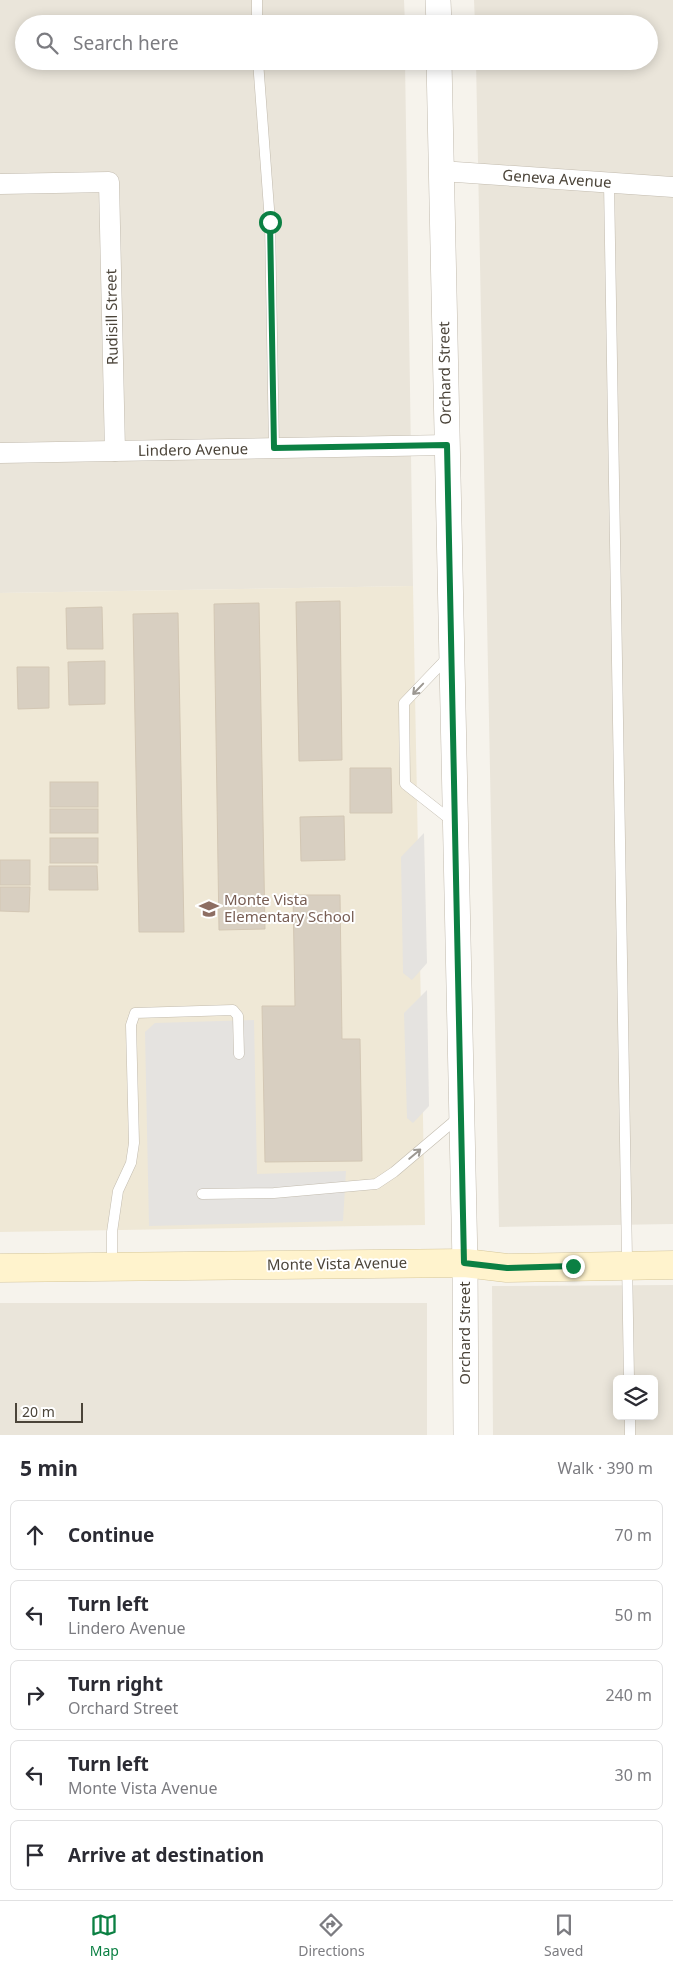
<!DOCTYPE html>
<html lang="en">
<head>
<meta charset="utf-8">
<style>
	body { margin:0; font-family:"Noto Sans",sans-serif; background:#f2f2f3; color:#2b2b33 }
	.controls { position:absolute; right:15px; bottom:15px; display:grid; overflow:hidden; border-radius:8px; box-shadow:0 2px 12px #0003 }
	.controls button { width:45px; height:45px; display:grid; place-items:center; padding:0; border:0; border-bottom:1px solid #e1e1e2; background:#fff; color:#2b2b33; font:25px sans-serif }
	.scale { position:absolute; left:15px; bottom:12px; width:68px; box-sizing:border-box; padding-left:5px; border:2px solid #4b4439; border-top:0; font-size:14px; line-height:18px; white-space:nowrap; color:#4b4439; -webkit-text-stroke:4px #fff; paint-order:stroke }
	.stop { position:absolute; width:15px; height:15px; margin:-11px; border:4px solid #0b8043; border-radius:50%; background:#fff }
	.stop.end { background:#0b8043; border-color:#fff; box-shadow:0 1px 5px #0008 }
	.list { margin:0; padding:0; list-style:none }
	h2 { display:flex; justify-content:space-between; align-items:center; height:65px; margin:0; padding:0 20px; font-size:21px }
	h2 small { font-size:16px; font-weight:400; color:#7c7c81 }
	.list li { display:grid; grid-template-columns:32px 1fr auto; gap:15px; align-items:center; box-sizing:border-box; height:70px; margin:0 10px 10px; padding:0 10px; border:1px solid #e1e1e2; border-radius:8px }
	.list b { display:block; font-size:19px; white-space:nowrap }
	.list p { margin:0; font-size:16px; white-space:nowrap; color:#7c7c81 }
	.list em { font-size:16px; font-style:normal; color:#7c7c81 }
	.icon { flex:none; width:28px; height:28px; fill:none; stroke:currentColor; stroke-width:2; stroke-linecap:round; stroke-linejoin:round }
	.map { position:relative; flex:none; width:673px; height:1435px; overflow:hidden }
	.search { position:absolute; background:#fff; box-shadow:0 2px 12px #0003; left:15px; right:15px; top:15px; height:55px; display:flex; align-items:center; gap:12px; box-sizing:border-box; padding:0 18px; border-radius:28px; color:#7c7c81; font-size:19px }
	.sheet { height:465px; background:#fff }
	nav { display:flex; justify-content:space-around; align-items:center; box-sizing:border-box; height:70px; border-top:1px solid #e1e1e2; background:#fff; font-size:14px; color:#7c7c81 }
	nav a { display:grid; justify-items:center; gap:2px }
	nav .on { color:#0b8043 }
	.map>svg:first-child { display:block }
</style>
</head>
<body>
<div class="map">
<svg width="673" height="1435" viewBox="0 0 673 1435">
	<rect width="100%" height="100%" fill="#f6f3ec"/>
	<g fill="#eae5da" fill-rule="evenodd">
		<polygon points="0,0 404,0 405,24 24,24 24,61 405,61 413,586 0,593"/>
		<polygon points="474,0 673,0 673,1224 499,1227 476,61 649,61 649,24 475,24"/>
		<path d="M673 1285V1435H493L492 1286ZM617 1379H654V1416H617Z"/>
		<rect x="0" y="1303" width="427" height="132"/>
	</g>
	<polygon fill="#efe8d6" points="413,586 425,1225 0,1232 0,593"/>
	<g fill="#e5e3e0">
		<polygon points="424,833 427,963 412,980 403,973 401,857"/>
		<polygon points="427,990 429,1106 413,1123 407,1118 404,1013"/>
		<polygon points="254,1020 257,1174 346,1171 343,1221 149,1226 145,1032 155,1023"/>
	</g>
	<g fill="#d8cfc1" stroke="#d3c7b4">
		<polygon points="340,601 342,760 299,761 296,602"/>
		<polygon points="259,603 265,929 219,930 214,604"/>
		<polygon points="102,607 103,649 67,649 66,608"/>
		<polygon points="178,613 184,932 139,932 133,614"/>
		<polygon points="105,661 105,704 69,705 68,662"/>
		<polygon points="17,667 49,667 49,708 18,709"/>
		<polygon points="350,768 391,768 392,813 350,813"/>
		<rect x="50" y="782" width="48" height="25"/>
		<rect x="50" y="809" width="48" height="24"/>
		<polygon points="344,816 345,860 301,861 300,817"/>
		<rect x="50" y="838" width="48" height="25"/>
		<rect x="0" y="860" width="30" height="25"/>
		<polygon points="49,866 97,866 98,890 49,890"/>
		<polygon points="0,887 30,887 29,912 0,911"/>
		<polygon points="293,895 340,895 342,1039 360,1039 362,1161 265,1162 262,1006 295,1006"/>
	</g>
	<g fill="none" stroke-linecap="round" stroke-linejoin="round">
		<defs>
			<g id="service">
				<polyline points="257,0 257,24"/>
				<polyline points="258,61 270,222 274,448"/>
				<polyline points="609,183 629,1379"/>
				<polyline points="449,656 404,703 405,784 452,821"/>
				<polyline points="202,1194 274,1193 376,1184 394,1172 459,1117"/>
				<polyline points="112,1266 112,1232 118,1191 131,1163 134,1143 131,1025 135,1013 233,1010 238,1016 239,1054"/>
				<polyline points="630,1416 630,1435"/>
			</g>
			<g id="minor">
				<polyline points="441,171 673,187"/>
				<polyline points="0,184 109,182 115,451"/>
				<polyline points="0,453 447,445"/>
			</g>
			<g id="tertiary">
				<polyline points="438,0 439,24"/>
				<polyline points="439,61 465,1263 466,1435"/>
			</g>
			<polyline id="secondary" points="0,1268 465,1263 507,1268 673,1265"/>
		</defs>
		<use href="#service" stroke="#c2bbae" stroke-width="11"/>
		<use href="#minor" stroke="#c2bbae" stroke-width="21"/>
		<use href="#tertiary" stroke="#c2bbae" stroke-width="26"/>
		<use href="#secondary" stroke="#d6c79b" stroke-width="29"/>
		<use href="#service" stroke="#fff" stroke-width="10"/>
		<use href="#minor" stroke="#fff" stroke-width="20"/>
		<use href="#tertiary" stroke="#fff" stroke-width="25"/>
		<use href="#secondary" stroke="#fff3cd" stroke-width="28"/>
	</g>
	<defs><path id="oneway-shaft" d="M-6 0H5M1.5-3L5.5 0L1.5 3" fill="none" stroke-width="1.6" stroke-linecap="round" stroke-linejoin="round" transform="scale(1.25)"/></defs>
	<g stroke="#9c9892">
		<use href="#oneway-shaft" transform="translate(418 689) rotate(134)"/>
		<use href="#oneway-shaft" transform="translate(415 1154) rotate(-40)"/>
	</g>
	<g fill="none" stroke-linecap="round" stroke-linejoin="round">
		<polyline stroke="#0b8043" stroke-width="6" points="270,222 274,448 447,445 464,1263 507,1268 573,1266"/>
	</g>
	<defs>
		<symbol id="school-bare" viewBox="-9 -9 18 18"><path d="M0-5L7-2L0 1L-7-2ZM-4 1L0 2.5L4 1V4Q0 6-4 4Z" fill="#8d6e63" stroke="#fff" stroke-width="2.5" paint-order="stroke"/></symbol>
	</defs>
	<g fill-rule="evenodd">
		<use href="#school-bare" x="195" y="895" width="28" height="28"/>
	</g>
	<g text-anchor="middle" stroke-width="4" stroke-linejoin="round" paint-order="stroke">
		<g font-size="15" fill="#4b4439" stroke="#fff">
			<text transform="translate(557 179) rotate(4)" y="5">Geneva Avenue</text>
			<text transform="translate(112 317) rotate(-91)" y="5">Rudisill Street</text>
			<text transform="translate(445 373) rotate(-91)" y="5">Orchard Street</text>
			<text transform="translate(193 450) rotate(-1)" y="5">Lindero Avenue</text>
			<text transform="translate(337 1264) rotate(-1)" y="5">Monte Vista Avenue</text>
			<text transform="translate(465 1333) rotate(-90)" y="5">Orchard Street</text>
		</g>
		<g font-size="15" fill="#785e54" stroke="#fff" text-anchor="start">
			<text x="224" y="905">Monte Vista<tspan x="224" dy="17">Elementary School</tspan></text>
		</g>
	</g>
</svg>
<div class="controls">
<button><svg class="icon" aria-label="layers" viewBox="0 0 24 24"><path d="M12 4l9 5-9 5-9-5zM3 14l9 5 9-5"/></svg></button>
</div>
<div class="scale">20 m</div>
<div class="stop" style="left:270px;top:222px"></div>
<div class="stop end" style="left:573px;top:1266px"></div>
<div class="search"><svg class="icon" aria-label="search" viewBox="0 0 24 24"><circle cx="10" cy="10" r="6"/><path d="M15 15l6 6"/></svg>Search here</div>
</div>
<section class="sheet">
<h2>5 min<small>Walk · 390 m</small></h2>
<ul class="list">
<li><svg class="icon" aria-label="ahead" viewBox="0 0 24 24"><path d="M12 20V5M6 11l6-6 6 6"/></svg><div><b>Continue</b></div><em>70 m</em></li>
<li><svg class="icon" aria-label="left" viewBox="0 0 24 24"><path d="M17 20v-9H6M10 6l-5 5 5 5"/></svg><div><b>Turn left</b><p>Lindero Avenue</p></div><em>50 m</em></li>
<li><svg class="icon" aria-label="right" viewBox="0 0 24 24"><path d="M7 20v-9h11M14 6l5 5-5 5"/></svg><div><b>Turn right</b><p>Orchard Street</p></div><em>240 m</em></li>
<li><svg class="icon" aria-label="left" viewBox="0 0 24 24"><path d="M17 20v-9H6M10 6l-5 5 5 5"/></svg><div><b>Turn left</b><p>Monte Vista Avenue</p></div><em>30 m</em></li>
<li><svg class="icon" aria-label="arrive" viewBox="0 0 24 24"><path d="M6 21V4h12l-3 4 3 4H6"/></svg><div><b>Arrive at destination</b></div></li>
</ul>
</section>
<nav>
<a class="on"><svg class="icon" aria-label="map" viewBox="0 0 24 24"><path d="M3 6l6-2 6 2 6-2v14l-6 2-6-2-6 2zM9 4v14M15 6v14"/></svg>Map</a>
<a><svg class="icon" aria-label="directions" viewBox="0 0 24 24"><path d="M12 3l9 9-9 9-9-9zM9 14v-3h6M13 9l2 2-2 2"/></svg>Directions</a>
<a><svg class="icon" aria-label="saved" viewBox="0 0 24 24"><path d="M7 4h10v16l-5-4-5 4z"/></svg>Saved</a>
</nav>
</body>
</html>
